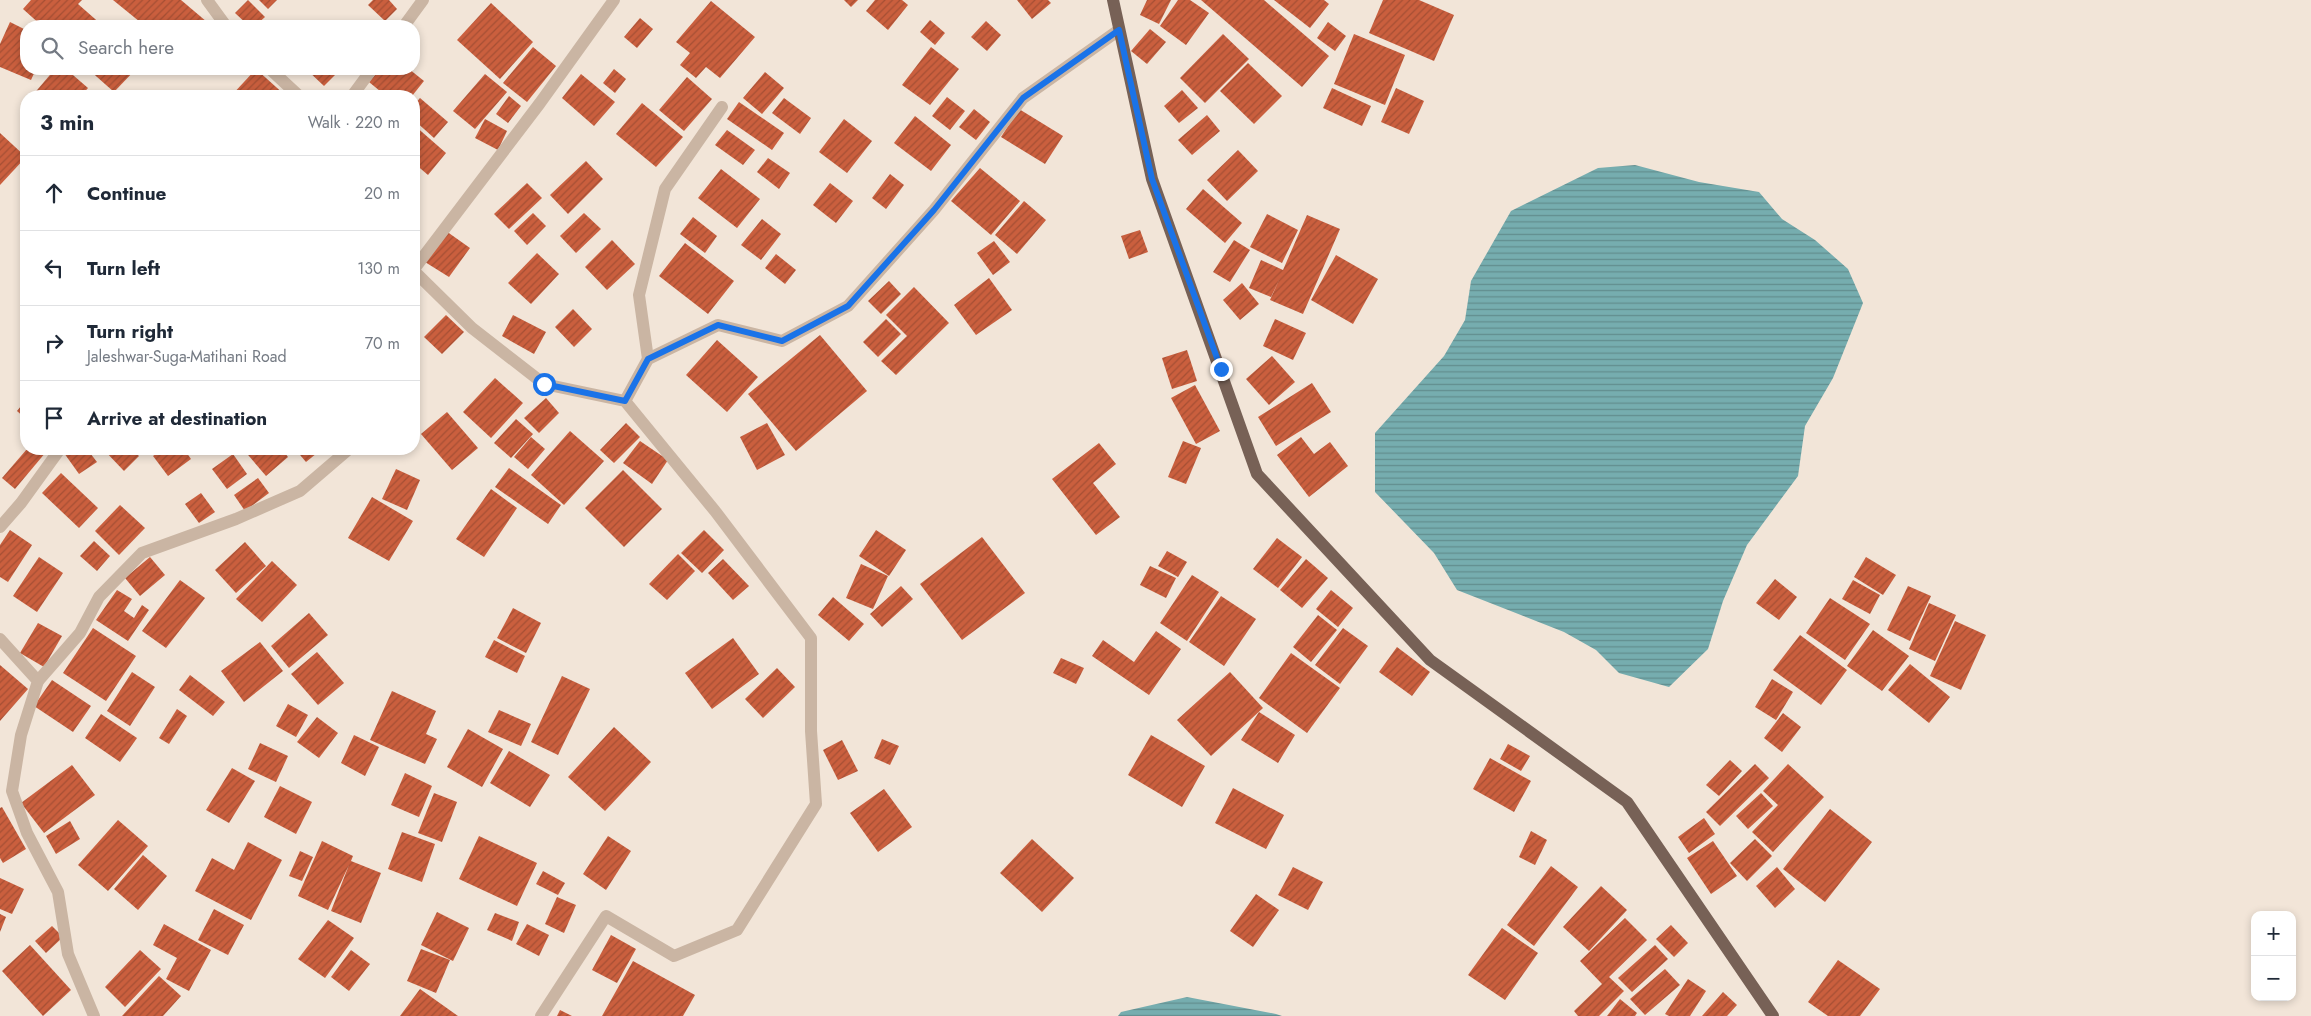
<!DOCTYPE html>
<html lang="en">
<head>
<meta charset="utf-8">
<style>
	body { margin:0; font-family:Jost,sans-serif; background:#f6f6f7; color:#1f2937 }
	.controls { position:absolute; right:15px; bottom:15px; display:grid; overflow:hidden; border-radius:10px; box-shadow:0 2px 8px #0003 }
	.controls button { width:45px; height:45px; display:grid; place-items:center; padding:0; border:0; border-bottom:1px solid #e0e1e3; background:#fff; color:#1f2937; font:25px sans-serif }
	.stop { position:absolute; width:15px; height:15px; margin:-11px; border:4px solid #1a73e8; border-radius:50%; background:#fff }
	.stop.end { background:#1a73e8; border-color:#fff; box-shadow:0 1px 5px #0008 }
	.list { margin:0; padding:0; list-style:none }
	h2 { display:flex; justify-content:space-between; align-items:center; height:65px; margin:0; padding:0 20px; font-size:21px }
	h2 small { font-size:16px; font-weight:400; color:#747a83 }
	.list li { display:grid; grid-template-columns:32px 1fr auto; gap:15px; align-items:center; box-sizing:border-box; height:75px; padding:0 20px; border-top:1px solid #e0e1e3 }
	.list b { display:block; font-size:19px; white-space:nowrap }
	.list p { margin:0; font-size:16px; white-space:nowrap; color:#747a83 }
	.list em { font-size:16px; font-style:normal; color:#747a83 }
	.icon { flex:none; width:28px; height:28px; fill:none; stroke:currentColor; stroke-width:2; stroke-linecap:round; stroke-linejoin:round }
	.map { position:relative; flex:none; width:2311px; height:1016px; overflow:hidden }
	.search { position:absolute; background:#fff; box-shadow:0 2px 8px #0003; left:20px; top:20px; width:400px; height:55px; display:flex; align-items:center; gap:12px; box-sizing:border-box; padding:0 18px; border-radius:20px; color:#747a83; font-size:19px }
	.panel { position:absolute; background:#fff; box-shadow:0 2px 8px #0003; left:20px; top:90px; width:400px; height:365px; border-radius:20px }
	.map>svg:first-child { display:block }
</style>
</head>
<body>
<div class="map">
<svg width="2311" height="1016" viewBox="0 0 2311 1016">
	<defs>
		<pattern id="water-rules" width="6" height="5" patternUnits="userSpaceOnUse" patternTransform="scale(1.25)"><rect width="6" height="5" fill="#76adaf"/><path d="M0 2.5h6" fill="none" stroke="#628d8e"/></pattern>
		<pattern id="building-hatch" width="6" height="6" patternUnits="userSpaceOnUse" patternTransform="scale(1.25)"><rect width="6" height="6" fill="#ca5f3e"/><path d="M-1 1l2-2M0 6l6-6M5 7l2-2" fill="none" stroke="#a54f34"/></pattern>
	</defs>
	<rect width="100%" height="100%" fill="#f2e5d8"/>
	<g fill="url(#water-rules)">
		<polygon points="1635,165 1699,182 1759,192 1782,219 1815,240 1848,269 1863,303 1833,378 1805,426 1798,476 1747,545 1723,601 1708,649 1669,687 1619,673 1596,650 1564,632 1457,590 1434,553 1375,492 1375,433 1444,356 1465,320 1471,281 1511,211 1598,168"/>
		<polygon points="1187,997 1276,1014 1282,1016 1118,1016 1121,1012"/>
	</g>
	<g fill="url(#building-hatch)">
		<polygon points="31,0 82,0 78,4 103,26 42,26 23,9"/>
		<polygon points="113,0 181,0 207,22 203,26 145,26"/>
		<polygon points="248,0 265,17 255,26 249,26 235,13"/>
		<polygon points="259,0 277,0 268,9"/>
		<polygon points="373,0 389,0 397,9 385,21 368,5"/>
		<polygon points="844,0 858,0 851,7"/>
		<polygon points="875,0 902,0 908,5 888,30 866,11"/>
		<polygon points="1017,0 1048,0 1051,3 1032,19"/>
		<polygon points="1147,0 1171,0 1159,24 1140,15"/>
		<polygon points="1178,0 1190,0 1209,13 1186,45 1160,26"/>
		<polygon points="1201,0 1264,0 1329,56 1302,87"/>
		<polygon points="1274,0 1324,0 1329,4 1310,28"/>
		<polygon points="1383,0 1419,0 1454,15 1434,61 1369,33"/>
		<polygon points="711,1 755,37 720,78 706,67 696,78 680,65 690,53 676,42"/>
		<polygon points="491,3 533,42 500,79 457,40"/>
		<polygon points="640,18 653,29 637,48 624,37"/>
		<polygon points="930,20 945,33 935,45 920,32"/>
		<polygon points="986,21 1001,35 987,51 971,37"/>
		<polygon points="10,22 26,30 26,69 36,69 31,80 0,67 0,44"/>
		<polygon points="1328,22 1346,36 1335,51 1317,38"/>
		<polygon points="1150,29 1166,42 1147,64 1131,51"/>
		<polygon points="1223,34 1249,59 1205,103 1180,78"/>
		<polygon points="1354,34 1405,55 1385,105 1334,84"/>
		<polygon points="533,47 556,66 527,102 503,83"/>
		<polygon points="931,47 959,69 930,105 902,85"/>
		<polygon points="1248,63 1282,96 1254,124 1220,91"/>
		<polygon points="55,69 66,69 88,88 81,96 32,96"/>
		<polygon points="88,69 136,69 114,92"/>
		<polygon points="256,69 286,96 231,96"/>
		<polygon points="306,69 341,69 324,86"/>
		<polygon points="380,69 409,69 424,81 412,96 386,96 369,82"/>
		<polygon points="614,69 626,79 615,93 603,83"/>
		<polygon points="765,72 784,88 762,114 743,98"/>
		<polygon points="485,74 507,92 475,129 453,111"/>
		<polygon points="581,74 615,102 594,126 562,98"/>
		<polygon points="687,77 712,99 684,131 659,110"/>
		<polygon points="1332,88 1371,106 1362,126 1323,108"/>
		<polygon points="1396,88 1424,101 1409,134 1381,122"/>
		<polygon points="1182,90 1198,108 1179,123 1164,106"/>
		<polygon points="509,96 521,106 508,123 496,114"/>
		<polygon points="947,97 965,111 950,130 932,116"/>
		<polygon points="420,98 448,122 434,138 414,120 414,105"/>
		<polygon points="784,98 811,118 800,134 772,113"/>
		<polygon points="739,102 784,133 772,150 727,119"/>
		<polygon points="642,103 683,137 656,167 616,134"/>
		<polygon points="974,109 990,122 976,140 959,127"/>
		<polygon points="1019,109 1063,136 1045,164 1001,137"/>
		<polygon points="1207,115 1220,131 1192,155 1178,140"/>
		<polygon points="915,116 951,145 931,171 894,143"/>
		<polygon points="485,119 507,131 498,150 475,138"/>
		<polygon points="844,119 872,141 847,173 819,152"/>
		<polygon points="414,125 446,153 428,175 414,163"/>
		<polygon points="727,130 755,150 743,165 715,145"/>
		<polygon points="0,133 26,157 0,185"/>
		<polygon points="1238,150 1258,171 1227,201 1207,180"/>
		<polygon points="768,158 790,173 779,189 757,172"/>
		<polygon points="586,161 603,179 568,214 550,195"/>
		<polygon points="980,168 1020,201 991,235 951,201"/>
		<polygon points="721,169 760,199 737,228 698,198"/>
		<polygon points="890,174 904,185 886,209 872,198"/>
		<polygon points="527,183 542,198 509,229 494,214"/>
		<polygon points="830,183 853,201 836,223 813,205"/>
		<polygon points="1203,189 1242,223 1225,243 1186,209"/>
		<polygon points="1024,201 1046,220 1017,254 995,235"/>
		<polygon points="533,213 546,226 527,245 514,231"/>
		<polygon points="584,213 601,229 576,253 560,236"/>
		<polygon points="1267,214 1298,230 1282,263 1250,247"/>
		<polygon points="1307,215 1340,229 1303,314 1270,300 1280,278 1271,297 1249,288 1261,260 1283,270"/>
		<polygon points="693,217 717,236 705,253 680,234"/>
		<polygon points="762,219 781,234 761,260 741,245"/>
		<polygon points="1140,230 1148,252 1129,259 1121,236"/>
		<polygon points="446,231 470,248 449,277 425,262"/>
		<polygon points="612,240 635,264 607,290 585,267"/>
		<polygon points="1234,240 1250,250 1230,282 1213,272"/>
		<polygon points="994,241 1010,262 993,275 977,253"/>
		<polygon points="685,243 734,281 708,314 659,276"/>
		<polygon points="537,253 559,274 531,304 508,283"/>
		<polygon points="776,254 796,270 785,284 765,268"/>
		<polygon points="1336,255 1378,279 1353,324 1311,300"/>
		<polygon points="989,278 1012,310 976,335 954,305"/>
		<polygon points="889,281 901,294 881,314 868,301"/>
		<polygon points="1242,283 1259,304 1240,320 1223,300"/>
		<polygon points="914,287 949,323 896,375 881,361 907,336 886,315"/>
		<polygon points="573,309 592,329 574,347 555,327"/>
		<polygon points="446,315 464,332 442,354 424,337"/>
		<polygon points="513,315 546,332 534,354 502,336"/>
		<polygon points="886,319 901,334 878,357 863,342"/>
		<polygon points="1275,319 1306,333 1293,360 1263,346"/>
		<polygon points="820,335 867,391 796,451 748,394"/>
		<polygon points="717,340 758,377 727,412 686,375"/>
		<polygon points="1187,350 1197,381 1172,389 1162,358"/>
		<polygon points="1272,356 1295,382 1269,405 1246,379"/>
		<polygon points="495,378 523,403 491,438 463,412"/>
		<polygon points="1312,383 1331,412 1276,446 1258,417"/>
		<polygon points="1195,385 1220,431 1196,444 1171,398"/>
		<polygon points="546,398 559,413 539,433 524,418"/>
		<polygon points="26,400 26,419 17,411"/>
		<polygon points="447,412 478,448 452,470 421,434"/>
		<polygon points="516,419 533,434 511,458 494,443"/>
		<polygon points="626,423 640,437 614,463 600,450"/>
		<polygon points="767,423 785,455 757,470 740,437"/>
		<polygon points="570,431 604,461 564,505 531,475"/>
		<polygon points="531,437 545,449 528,469 514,457"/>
		<polygon points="1301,437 1314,454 1330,442 1348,466 1309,497 1277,455"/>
		<polygon points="640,441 668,460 652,484 623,463"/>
		<polygon points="1183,441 1201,448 1186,484 1168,477"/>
		<polygon points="1099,443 1116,464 1093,483 1120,517 1096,535 1052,479"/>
		<polygon points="27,449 42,449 46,452 15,489 2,478"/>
		<polygon points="69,449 87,449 97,462 79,474 64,453"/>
		<polygon points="103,449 132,449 139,456 124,471"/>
		<polygon points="163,449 184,449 191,459 168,476 153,456"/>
		<polygon points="243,449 282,449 288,457 266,476"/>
		<polygon points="295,449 322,449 306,462"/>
		<polygon points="233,454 247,474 227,489 212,469"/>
		<polygon points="509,468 561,505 548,524 495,487"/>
		<polygon points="396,469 420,480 407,510 382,499"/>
		<polygon points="623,470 662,509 624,547 585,508"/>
		<polygon points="61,473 98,508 79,528 42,493"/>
		<polygon points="258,478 269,493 245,511 234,495"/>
		<polygon points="491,489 517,508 484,557 456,539"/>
		<polygon points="201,493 215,512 199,523 185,504"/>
		<polygon points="372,497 413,521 389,561 348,538"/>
		<polygon points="120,505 145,528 119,555 95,531"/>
		<polygon points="10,530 32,545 8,582 0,577 0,545"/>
		<polygon points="704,530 724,550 702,573 681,553"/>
		<polygon points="876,530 906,550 889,576 859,556"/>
		<polygon points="982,537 1025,593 962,640 920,584"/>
		<polygon points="1277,538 1302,557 1278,588 1253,569"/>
		<polygon points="94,541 110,556 97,571 80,556"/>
		<polygon points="245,542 266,566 236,593 215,570"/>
		<polygon points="1167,551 1187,562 1178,577 1158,566"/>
		<polygon points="678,554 695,571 667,600 649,584"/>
		<polygon points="39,557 63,573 37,612 13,596"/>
		<polygon points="150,557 165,575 140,596 125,578"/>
		<polygon points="1866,557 1896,575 1883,595 1854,577"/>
		<polygon points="723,559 749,586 733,600 708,573"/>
		<polygon points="1306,559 1328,578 1302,608 1280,590"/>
		<polygon points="272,561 297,585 262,622 236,599"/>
		<polygon points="861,564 888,576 873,609 846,598"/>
		<polygon points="1150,566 1176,578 1166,598 1140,585"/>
		<polygon points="1192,575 1219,592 1187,641 1160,623"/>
		<polygon points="1775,579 1797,597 1779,620 1756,603"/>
		<polygon points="180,580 205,598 166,648 142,631"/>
		<polygon points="1853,580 1880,595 1870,614 1842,599"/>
		<polygon points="901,586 913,599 882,627 870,614"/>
		<polygon points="1908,586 1931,596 1910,641 1887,630"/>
		<polygon points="117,590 132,599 124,611 134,618 142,605 149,610 128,641 96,620"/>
		<polygon points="1331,590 1353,608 1338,627 1316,609"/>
		<polygon points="1221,596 1256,619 1224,666 1189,642"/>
		<polygon points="833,597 864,624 849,641 818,615"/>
		<polygon points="1830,598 1870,624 1845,660 1806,633"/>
		<polygon points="1929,603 1956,615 1935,661 1909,649"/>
		<polygon points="513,608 541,623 526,653 497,638"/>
		<polygon points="309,613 328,635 289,668 271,646"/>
		<polygon points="1318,615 1337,630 1311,662 1293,647"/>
		<polygon points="1955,621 1986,635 1961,690 1930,676"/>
		<polygon points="38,623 62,636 44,667 20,653"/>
		<polygon points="93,628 136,656 106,701 63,673"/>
		<polygon points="1343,628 1368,646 1340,684 1315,665"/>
		<polygon points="1873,630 1909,656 1882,691 1847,666"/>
		<polygon points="1156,631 1181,649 1149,695 1092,656 1103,640 1134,662"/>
		<polygon points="1800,635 1847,670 1821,705 1773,670"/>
		<polygon points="733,638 759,674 712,709 685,673"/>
		<polygon points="494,640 525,656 517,673 485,657"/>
		<polygon points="260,642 283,671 244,702 221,671"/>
		<polygon points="1397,647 1430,672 1412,696 1379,672"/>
		<polygon points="317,652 344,683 318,705 291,674"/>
		<polygon points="1291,653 1340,688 1307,733 1259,698"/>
		<polygon points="1061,658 1084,668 1076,684 1053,673"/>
		<polygon points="1910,664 1950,697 1929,723 1888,690"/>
		<polygon points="0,665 28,689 0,721"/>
		<polygon points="777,668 795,687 763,718 745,699"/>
		<polygon points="132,672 155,687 130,726 107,711"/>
		<polygon points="1230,672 1263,708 1211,756 1177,720"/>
		<polygon points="190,675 225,702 213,716 179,690"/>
		<polygon points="562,676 590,689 558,755 531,742"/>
		<polygon points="1772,679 1793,692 1776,720 1755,707"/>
		<polygon points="52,680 91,706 73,732 34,706"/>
		<polygon points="392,691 436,711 426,734 437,739 425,764 370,740"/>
		<polygon points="288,704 308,715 296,737 276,726"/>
		<polygon points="177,709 187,716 169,744 159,738"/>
		<polygon points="499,710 531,724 521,746 488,732"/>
		<polygon points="1259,712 1295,735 1278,763 1241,740"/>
		<polygon points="1783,713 1801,727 1782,752 1764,738"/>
		<polygon points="101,714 137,738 120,762 85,738"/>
		<polygon points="317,717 338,733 319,758 297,742"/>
		<polygon points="614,727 651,762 605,811 568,777"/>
		<polygon points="468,729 503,749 482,787 447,767"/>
		<polygon points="354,735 379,747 365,776 341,763"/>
		<polygon points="1151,735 1205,766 1182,807 1128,775"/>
		<polygon points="882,739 899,746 890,765 874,758"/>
		<polygon points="842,740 858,771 838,780 823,750"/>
		<polygon points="260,743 288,756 276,782 248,769"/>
		<polygon points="1508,744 1530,756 1521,771 1500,759"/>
		<polygon points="509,751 550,775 530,807 490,783"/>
		<polygon points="1490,758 1531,781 1514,812 1473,789"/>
		<polygon points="1730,760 1742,771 1719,796 1706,785"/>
		<polygon points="1755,764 1769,778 1720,826 1706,812"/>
		<polygon points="1788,764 1824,797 1773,852 1752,832 1778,805 1763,791"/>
		<polygon points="72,765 95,795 44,833 21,803"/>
		<polygon points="232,768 255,781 229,823 206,810"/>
		<polygon points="405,773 432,786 419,817 391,805"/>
		<polygon points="280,786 312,802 296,834 264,817"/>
		<polygon points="1233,788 1284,815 1266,849 1215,823"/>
		<polygon points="884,789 912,827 878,852 850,813"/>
		<polygon points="434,793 457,802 442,842 418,833"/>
		<polygon points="1761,793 1773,806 1748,829 1736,816"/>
		<polygon points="2,807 26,849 3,863 0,858 0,808"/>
		<polygon points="1830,809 1872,842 1825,902 1783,869"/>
		<polygon points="1704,818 1715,834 1689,853 1678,837"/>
		<polygon points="118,820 148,846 108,891 78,865"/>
		<polygon points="70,821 80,839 56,854 46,836"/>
		<polygon points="1531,831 1547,840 1535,865 1519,857"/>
		<polygon points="402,832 435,844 422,882 388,869"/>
		<polygon points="479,836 537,863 517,906 459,879"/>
		<polygon points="608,836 631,851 606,890 583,874"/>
		<polygon points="1032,839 1074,878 1042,912 1000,873"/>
		<polygon points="1755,839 1772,856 1747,881 1730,863"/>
		<polygon points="322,841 353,856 351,861 381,873 361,923 331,911 349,865 328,910 298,896"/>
		<polygon points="1713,841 1737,876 1711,894 1687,858"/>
		<polygon points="248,842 282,860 251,920 195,891 212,858 234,870"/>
		<polygon points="300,851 313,857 302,881 289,876"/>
		<polygon points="143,855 167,876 138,910 114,889"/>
		<polygon points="1551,866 1578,887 1534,946 1507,925"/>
		<polygon points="1293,867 1323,882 1308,910 1278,895"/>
		<polygon points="1777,867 1795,889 1775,908 1756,886"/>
		<polygon points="543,871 565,883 558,895 536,884"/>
		<polygon points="0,878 24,889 12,914 0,909"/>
		<polygon points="1601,886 1627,910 1589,951 1563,927"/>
		<polygon points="1256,894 1279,910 1253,947 1230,931"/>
		<polygon points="557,897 576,905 564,933 545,924"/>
		<polygon points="214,909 244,925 228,955 198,940"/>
		<polygon points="437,912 469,928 453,961 421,945"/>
		<polygon points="495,913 519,922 512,941 487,930"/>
		<polygon points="0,914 6,917 0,932"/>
		<polygon points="1625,918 1647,940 1609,977 1624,991 1599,1016 1578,1016 1574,1011 1602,984 1580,961"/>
		<polygon points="328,920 354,938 325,978 298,959"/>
		<polygon points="164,924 211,950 189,991 166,979 177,958 153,945"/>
		<polygon points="527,924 549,935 539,956 516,944"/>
		<polygon points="1671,925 1688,943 1674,957 1656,939"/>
		<polygon points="52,926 63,937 46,953 35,941"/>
		<polygon points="1502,928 1538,953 1505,1000 1468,975"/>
		<polygon points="611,935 636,949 617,983 592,970"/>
		<polygon points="30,945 71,990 43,1016 2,971"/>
		<polygon points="1655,945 1668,959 1632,992 1618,978"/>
		<polygon points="421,949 450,960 436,993 407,981"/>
		<polygon points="140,950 161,969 125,1007 105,987"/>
		<polygon points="351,950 370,964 349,991 331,977"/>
		<polygon points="1838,960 1880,989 1860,1016 1828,1016 1808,1002"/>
		<polygon points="633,961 695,995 683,1016 602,1016"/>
		<polygon points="1665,969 1680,985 1645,1015 1630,999"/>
		<polygon points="159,976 181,996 163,1016 122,1016"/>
		<polygon points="1688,979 1706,991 1690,1016 1669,1016 1665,1014"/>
		<polygon points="420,989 458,1016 400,1016"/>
		<polygon points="1723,992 1737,1005 1727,1016 1702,1016"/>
		<polygon points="1620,999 1637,1013 1635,1016 1607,1016"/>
		<polygon points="560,1010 572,1016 557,1016"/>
	</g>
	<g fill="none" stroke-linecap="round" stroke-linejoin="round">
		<g stroke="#cab5a3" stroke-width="12">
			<polyline points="207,0 226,26"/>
			<polyline points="404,26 423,0"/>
			<polyline points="270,69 299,96"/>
			<polyline points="352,96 372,69"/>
			<polyline points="414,269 540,103 614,0"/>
			<polyline points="414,271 472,328 544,384 625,401 715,511 811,638 811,731 816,804 737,930 674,956 606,916 541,1016"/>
			<polyline points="648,359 639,295 665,189 722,107"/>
			<polyline points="625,401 648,359 718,325 782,341 848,306 934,210 1023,98 1119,30"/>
			<polyline points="0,527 21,503 60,449"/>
			<polyline points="0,639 38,681 21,735 12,791 27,833 58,892 68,954 94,1016"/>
			<polyline points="38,681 80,633 99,597 142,553 236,519 300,491 349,449"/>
		</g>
		<polyline stroke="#776156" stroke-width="12" points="1113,0 1152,179 1257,474 1430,660 1627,802 1773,1016"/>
	</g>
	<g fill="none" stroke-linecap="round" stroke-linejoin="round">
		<polyline stroke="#1a73e8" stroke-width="6" points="544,384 625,401 648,359 718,325 782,341 848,306 934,210 1023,98 1119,30 1152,179 1221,369"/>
	</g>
</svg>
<div class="controls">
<button>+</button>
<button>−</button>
</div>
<div class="stop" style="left:544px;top:384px"></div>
<div class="stop end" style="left:1221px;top:369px"></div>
<div class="search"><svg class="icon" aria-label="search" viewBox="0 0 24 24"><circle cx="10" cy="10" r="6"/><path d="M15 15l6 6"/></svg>Search here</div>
<section class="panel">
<h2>3 min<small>Walk · 220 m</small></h2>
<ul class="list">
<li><svg class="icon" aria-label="ahead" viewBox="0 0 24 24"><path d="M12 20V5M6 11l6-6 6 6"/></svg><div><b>Continue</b></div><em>20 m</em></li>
<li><svg class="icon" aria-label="left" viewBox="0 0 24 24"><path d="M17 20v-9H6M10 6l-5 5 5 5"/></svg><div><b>Turn left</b></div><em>130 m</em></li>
<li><svg class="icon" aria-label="right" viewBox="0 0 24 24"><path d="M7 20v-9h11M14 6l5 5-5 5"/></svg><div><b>Turn right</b><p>Jaleshwar-Suga-Matihani Road</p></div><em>70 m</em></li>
<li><svg class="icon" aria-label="arrive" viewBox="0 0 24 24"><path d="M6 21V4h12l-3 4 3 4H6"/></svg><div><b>Arrive at destination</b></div></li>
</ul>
</section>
</div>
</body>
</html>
